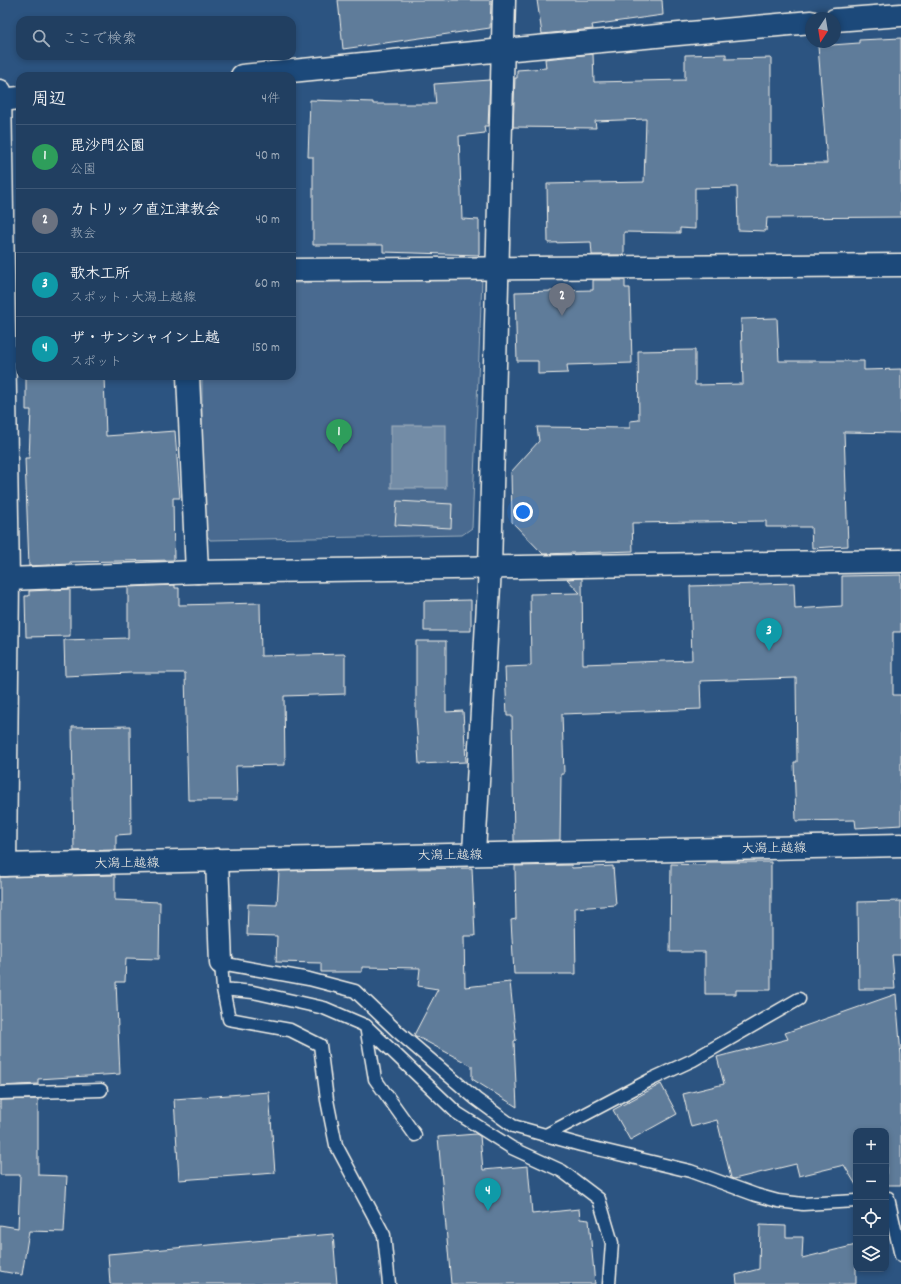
<!DOCTYPE html>
<html lang="ja">
<head>
<meta charset="utf-8">
<style>
	body { margin:0; font-family:Dekko,"Klee One",sans-serif; background:#294667; color:#f1f3f6 }
	.controls { position:absolute; right:12px; bottom:12px; display:grid; overflow:hidden; border-radius:8px; box-shadow:0 2px 6px #0003 }
	.controls button { width:36px; height:36px; display:grid; place-items:center; padding:0; border:0; border-bottom:1px solid #3e5876; background:#213f61; color:#f1f3f6; font:20px sans-serif }
	.compass { position:absolute; left:805px; top:12px; width:36px; height:36px; border-radius:50%; background:#213f61; box-shadow:0 2px 6px #0003; rotate:192deg }
	.you { position:absolute; left:523px; top:512px; width:14px; height:14px; margin:-10px; border:3px solid #fff; border-radius:50%; background:#1a73e8; box-shadow:0 0 0 6px #1a73e833 }
	.badge { display:grid; place-items:center; width:26px; height:26px; border-radius:50%; background:#ffd166; color:#fff; font-size:13px; font-weight:700 }
	.pin { position:absolute; translate:-50% -33px; filter:drop-shadow(0 1px 2px #0008) }
	.pin::after { content:''; position:absolute; top:21px; width:14px; height:12px; background:inherit; clip-path:polygon(0 0,100% 0,50% 100%) }
	.list { margin:0; padding:0; list-style:none }
	h2 { display:flex; justify-content:space-between; align-items:center; height:52px; margin:0; padding:0 16px; font-size:17px }
	h2 small { font-size:13px; font-weight:400; color:#a2afbd }
	.list li { display:grid; grid-template-columns:26px 1fr auto; gap:12px; align-items:center; box-sizing:border-box; height:64px; padding:0 16px; border-top:1px solid #3e5876 }
	.list b { display:block; font-size:15px; white-space:nowrap }
	.list p { margin:0; font-size:13px; white-space:nowrap; color:#a2afbd }
	.list em { font-size:13px; font-style:normal; color:#a2afbd }
	.icon { flex:none; width:22px; height:22px; fill:none; stroke:currentColor; stroke-width:2; stroke-linecap:round; stroke-linejoin:round }
	.map { position:relative; flex:none; width:901px; height:1284px; overflow:hidden }
	.search { position:absolute; background:#213f61; box-shadow:0 2px 6px #0003; left:16px; top:16px; width:280px; height:44px; display:flex; align-items:center; gap:10px; box-sizing:border-box; padding:0 14px; border-radius:12px; color:#a2afbd; font-size:15px }
	.panel { position:absolute; background:#213f61; box-shadow:0 2px 6px #0003; left:16px; top:72px; width:280px; height:308px; border-radius:12px }
	.map>svg:first-child { display:block }
</style>
</head>
<body>
<div class="map">
<svg width="901" height="1284" viewBox="0 0 901 1284">
	<rect width="100%" height="100%" fill="#2c5481"/>
	<filter id="ink" filterUnits="userSpaceOnUse"><feTurbulence type="fractalNoise" baseFrequency=".025" numOctaves="2"/><feDisplacementMap in="SourceGraphic" scale="8" xChannelSelector="R" yChannelSelector="G"/><feConvolveMatrix kernelMatrix="1 2 1 2 8 2 1 2 1" color-interpolation-filters="sRGB"/></filter>
	<g filter="url(#ink)">
		<polygon fill="#496b90" stroke="#9eaebc" points="482,279 472,528 462,535 210,540 202,528 202,376 292,376 292,283"/>
		<rect fill="#738ca6" stroke="#a7b4c0" x="391" y="425" width="55" height="63"/>
		<g fill="#5e7b9a" stroke="#f4f1e8">
			<polygon points="338,0 491,0 490,28 343,49"/>
			<polygon points="537,0 662,0 663,15 592,25 593,29 542,34"/>
			<polygon points="901,38 901,217 767,218 766,231 738,230 737,187 695,188 695,229 680,228 680,233 624,232 624,255 592,255 591,242 548,243 547,184 644,182 646,119 595,121 596,128 513,127 515,78 517,78 517,70 546,68 545,59 593,54 594,82 685,80 685,55 726,54 726,59 771,58 771,164 827,163 818,46 859,43 859,40"/>
			<polygon points="490,80 488,126 484,126 485,133 459,136 462,219 479,220 479,255 383,252 383,245 313,245 313,157 308,157 310,100 373,102 373,104 436,104 434,84"/>
			<polygon points="593,280 625,280 625,288 630,288 632,363 567,365 568,373 538,374 538,361 517,361 515,292 593,290"/>
			<polygon points="777,318 779,361 864,361 864,370 901,369 901,433 844,432 848,546 812,548 811,527 766,527 766,521 632,523 633,551 543,554 512,522 511,472 539,441 537,427 630,428 630,421 639,420 638,351 695,350 695,385 743,384 741,319"/>
			<polygon points="26,376 104,376 106,436 175,431 180,498 173,498 174,560 70,562 70,564 29,566 25,458 29,458 31,410 26,410"/>
			<polygon points="397,501 452,504 451,528 395,525"/>
			<polygon points="901,575 901,632 893,632 893,695 901,695 901,825 856,828 855,820 796,821 794,762 797,762 796,678 700,681 701,709 562,714 564,774 561,774 560,840 514,841 512,716 507,716 505,667 531,666 530,594 580,593 567,579 582,578 583,664 692,660 690,586 794,583 795,609 842,606 842,576"/>
			<polygon points="175,585 175,588 179,588 179,605 260,603 261,656 345,654 345,694 284,696 285,765 236,766 237,800 188,800 185,673 130,673 65,676 64,640 128,638 128,587"/>
			<polygon points="70,589 70,636 26,637 25,596 29,596 29,591"/>
			<polygon points="471,600 471,631 424,631 424,601"/>
			<polygon points="416,641 446,641 446,712 463,711 466,762 419,764 416,716"/>
			<polygon points="130,726 131,834 116,835 116,850 74,851 72,727"/>
			<polygon points="706,862 771,862 771,990 736,990 736,994 705,994 705,952 670,952 671,864 706,865"/>
			<polygon points="571,865 572,868 613,866 616,905 575,908 576,974 514,974 511,920 516,919 515,866"/>
			<polygon points="472,868 475,936 464,936 465,987 510,982 516,1040 514,1041 517,1107 472,1079 472,1066 414,1035 438,989 418,986 420,968 362,967 362,972 321,972 321,963 276,962 277,936 247,935 248,904 277,905 279,871"/>
			<polygon points="115,875 115,900 160,902 159,959 126,958 125,982 116,982 120,1074 38,1079 38,1084 0,1086 0,877"/>
			<polygon points="901,901 901,955 892,955 895,989 859,989 858,902"/>
			<polygon points="896,994 901,1055 901,1185 886,1185 886,1131 856,1131 856,1185 844,1165 799,1176 796,1164 734,1179 731,1178 717,1120 691,1127 683,1094 724,1084 717,1057 788,1039 785,1033"/>
			<polygon points="661,1084 677,1114 630,1140 613,1110"/>
			<polygon points="269,1092 275,1173 179,1180 174,1099"/>
			<polygon points="38,1099 38,1175 67,1176 64,1232 29,1231 22,1275 0,1271 0,1225 18,1228 20,1175 0,1175 0,1100"/>
			<polygon points="476,1134 480,1136 483,1170 528,1166 532,1214 579,1209 580,1219 589,1220 595,1284 451,1284 438,1137"/>
			<polygon points="760,1225 786,1226 786,1237 803,1237 802,1258 856,1245 856,1284 737,1284 736,1275 759,1269"/>
			<polygon points="333,1234 337,1284 110,1284 108,1254"/>
		</g>
		<g fill="none" stroke-linecap="round" stroke-linejoin="round">
			<defs>
				<g id="lane">
					<polyline points="223,989 229,1019 290,1030 320,1045 327,1100 336,1145 384,1235 389,1284"/>
					<polyline points="366,1026 375,1079 415,1135"/>
					<polyline points="0,1093 101,1090"/>
					<polyline points="546,1135 652,1079 693,1060 799,999"/>
					<polyline points="886,1198 888,1198 901,1256"/>
					<polyline points="609,1284 612,1243 599,1199 562,1171 512,1148 457,1113 366,1026 324,1008 253,992 223,989 221,963 309,979 355,991 397,1031 476,1099 513,1126 581,1145 690,1171 756,1195 778,1201 803,1204 856,1201"/>
				</g>
				<g id="street">
					<polyline points="835,20 901,15"/>
					<polyline points="242,76 503,50 811,22"/>
					<polyline points="0,91 8,579 5,865"/>
					<polyline points="0,100 20,98"/>
					<polyline points="292,270 901,265"/>
					<polyline points="188,376 197,572"/>
					<polyline points="8,579 197,572 901,561"/>
					<polyline points="474,853 490,568 504,0"/>
					<polyline points="217,860 221,963"/>
				</g>
				<polyline id="secondary" points="0,865 901,845"/>
			</defs>
			<use href="#lane" stroke="#f4f1e8" stroke-width="15"/>
			<use href="#street" stroke="#f4f1e8" stroke-width="25"/>
			<use href="#secondary" stroke="#f4f1e8" stroke-width="25"/>
			<use href="#lane" stroke="#1f4a7a" stroke-width="12"/>
			<use href="#street" stroke="#1f4a7a" stroke-width="22"/>
			<use href="#secondary" stroke="#1f4a7a" stroke-width="22"/>
		</g>
	</g>
	<g text-anchor="middle" stroke-width="3" stroke-linejoin="round" paint-order="stroke">
		<g font-size="13" fill="#f4f1e8" stroke="#1f4a7a">
			<text transform="translate(774 847) rotate(-1)" y="5">大潟上越線</text>
			<text transform="translate(450 854) rotate(-1)" y="5">大潟上越線</text>
			<text transform="translate(127 862) rotate(-1)" y="5">大潟上越線</text>
		</g>
	</g>
</svg>
<div class="controls">
<button>+</button>
<button>−</button>
<button><svg class="icon" aria-label="locate" viewBox="0 0 24 24"><circle cx="12" cy="12" r="6"/><path d="M12 2v4M12 18v4M2 12h4M18 12h4"/></svg></button>
<button><svg class="icon" aria-label="layers" viewBox="0 0 24 24"><path d="M12 4l9 5-9 5-9-5zM3 14l9 5 9-5"/></svg></button>
</div>
<svg class="compass" viewBox="-18 -18 36 36"><path d="M0-13l5 13h-10z" fill="#e53935"/><path d="M0 13l5-13h-10z" fill="#a2afbd"/></svg>
<div class="you"></div>
<div class="pin badge" style="left:339px;top:452px;background:#2e9e5b">1</div>
<div class="pin badge" style="left:562px;top:316px;background:#6b7280">2</div>
<div class="pin badge" style="left:769px;top:651px;background:#0f9aa8">3</div>
<div class="pin badge" style="left:488px;top:1211px;background:#0f9aa8">4</div>
<div class="search"><svg class="icon" aria-label="search" viewBox="0 0 24 24"><circle cx="10" cy="10" r="6"/><path d="M15 15l6 6"/></svg>ここで検索</div>
<section class="panel">
<h2>周辺<small>4件</small></h2>
<ul class="list">
<li><span class="badge" style="background:#2e9e5b">1</span><div><b>毘沙門公園</b><p>公園</p></div><em>40 m</em></li>
<li><span class="badge" style="background:#6b7280">2</span><div><b>カトリック直江津教会</b><p>教会</p></div><em>40 m</em></li>
<li><span class="badge" style="background:#0f9aa8">3</span><div><b>歌木工所</b><p>スポット · 大潟上越線</p></div><em>60 m</em></li>
<li><span class="badge" style="background:#0f9aa8">4</span><div><b>ザ・サンシャイン上越</b><p>スポット</p></div><em>150 m</em></li>
</ul>
</section>
</div>
</body>
</html>
